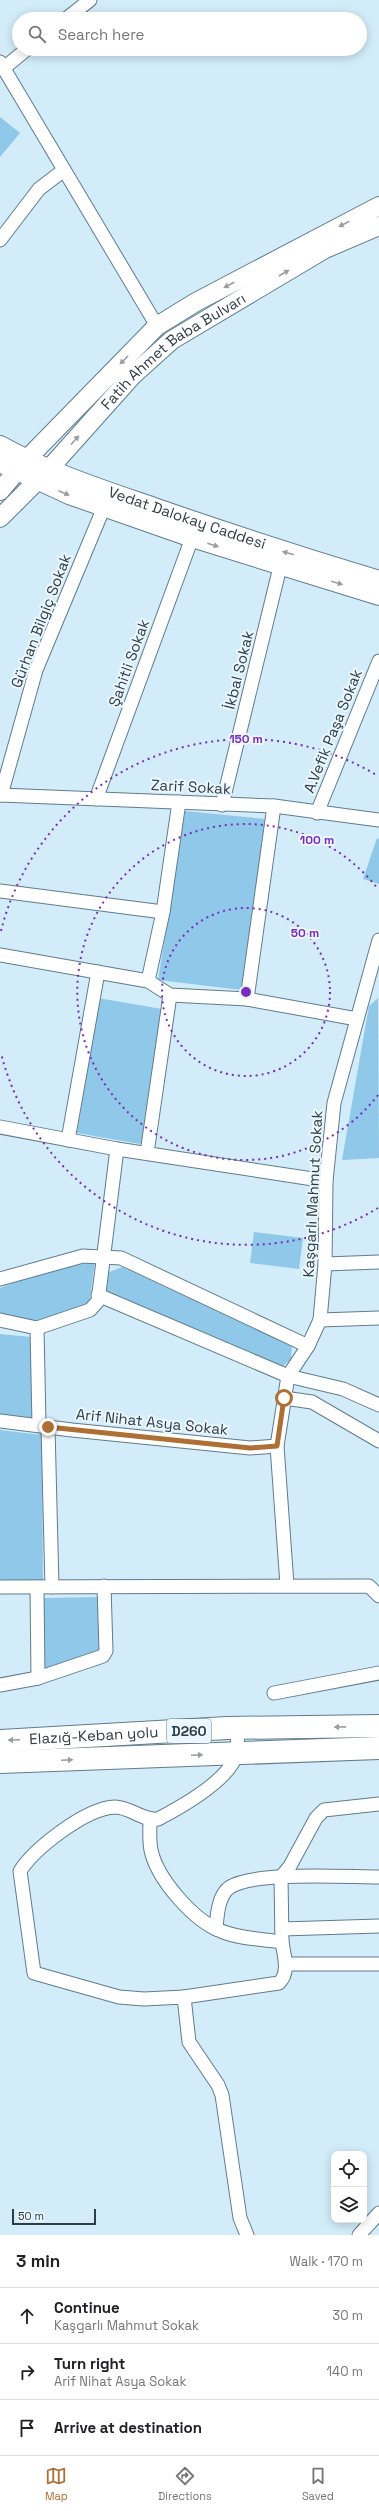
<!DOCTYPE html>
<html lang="en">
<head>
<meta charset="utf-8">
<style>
	body { margin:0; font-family:"Space Grotesk",sans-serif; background:#f2f2f2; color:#202124 }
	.controls { position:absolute; right:12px; bottom:12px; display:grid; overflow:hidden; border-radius:8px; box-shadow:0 2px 10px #0003 }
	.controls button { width:36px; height:36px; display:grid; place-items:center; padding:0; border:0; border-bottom:1px solid #e0e0e0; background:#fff; color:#202124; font:20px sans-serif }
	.scale { position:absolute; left:12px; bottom:10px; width:84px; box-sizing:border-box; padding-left:4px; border:2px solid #303c44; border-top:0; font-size:11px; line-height:14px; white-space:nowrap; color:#303c44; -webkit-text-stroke:3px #eaf7fe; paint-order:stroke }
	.stop { position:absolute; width:12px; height:12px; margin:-9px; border:3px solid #ae6f35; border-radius:50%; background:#fff }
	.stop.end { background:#ae6f35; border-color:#fff; box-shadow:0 1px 4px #0008 }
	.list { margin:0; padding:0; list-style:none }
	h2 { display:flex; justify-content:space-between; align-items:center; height:52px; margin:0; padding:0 16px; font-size:17px }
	h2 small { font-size:13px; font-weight:400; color:#757577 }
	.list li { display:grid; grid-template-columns:26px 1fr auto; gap:12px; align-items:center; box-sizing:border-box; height:56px; padding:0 16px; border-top:1px solid #e0e0e0 }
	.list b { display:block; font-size:15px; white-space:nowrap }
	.list p { margin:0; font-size:13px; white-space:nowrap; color:#757577 }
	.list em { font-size:13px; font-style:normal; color:#757577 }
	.icon { flex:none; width:22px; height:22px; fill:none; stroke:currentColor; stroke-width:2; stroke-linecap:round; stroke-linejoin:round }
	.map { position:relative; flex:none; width:379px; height:2235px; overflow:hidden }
	.search { position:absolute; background:#fff; box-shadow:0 2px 10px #0003; left:12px; right:12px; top:12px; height:44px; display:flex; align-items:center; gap:10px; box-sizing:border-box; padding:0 14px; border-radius:22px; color:#757577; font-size:15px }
	.sheet { height:220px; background:#fff }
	nav { display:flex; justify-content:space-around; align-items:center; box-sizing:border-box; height:56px; border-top:1px solid #e0e0e0; background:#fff; font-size:11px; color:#757577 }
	nav a { display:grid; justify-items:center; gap:2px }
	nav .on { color:#ae6f35 }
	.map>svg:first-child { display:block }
</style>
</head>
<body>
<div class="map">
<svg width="379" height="2235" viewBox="0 0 379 2235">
	<rect width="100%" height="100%" fill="#d2ecfa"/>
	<g fill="#8fc8e8">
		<polygon points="0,117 20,133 0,157"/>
		<polygon points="185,811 265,819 242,990 158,980"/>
		<polygon points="377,838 379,839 379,884 363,879"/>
		<polygon points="98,998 162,1009 144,1140 140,1144 77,1133"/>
		<polygon points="378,998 379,1158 342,1160 369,1006"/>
		<polygon points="254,1232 303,1238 299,1269 250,1263"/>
		<polygon points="95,1261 89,1306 33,1323 0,1315 0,1288 32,1276"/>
		<polygon points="122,1267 292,1346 291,1359 282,1367 105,1291 107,1273"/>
		<polygon points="0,1334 31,1337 35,1413 33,1420 0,1418"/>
		<polygon points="0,1430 42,1435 43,1583 0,1583"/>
		<polygon points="100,1597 103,1653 45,1674 44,1598"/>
	</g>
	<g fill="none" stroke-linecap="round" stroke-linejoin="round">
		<defs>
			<g id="street">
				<polyline points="66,19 90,0"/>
				<polyline points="0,62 157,326"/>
				<polyline points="4,68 27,49"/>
				<polyline points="0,240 39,189 64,170"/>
				<polyline points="0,795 274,806 379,820"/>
				<polyline points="1,795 36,670 104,507"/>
				<polyline points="96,799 192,538"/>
				<polyline points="222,805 280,567"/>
				<polyline points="317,813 379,661"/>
				<polyline points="0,891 163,912"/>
				<polyline points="0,955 148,981 170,995 247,999 357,1019"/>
				<polyline points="148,981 163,912 179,802"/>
				<polyline points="247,999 274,806"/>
				<polyline points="0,1127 117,1149 326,1181"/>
				<polyline points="68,1140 98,972"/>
				<polyline points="147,1153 170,995"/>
				<polyline points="325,1264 379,1262"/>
				<polyline points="0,1279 83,1256 121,1258 308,1346"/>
				<polyline points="98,1295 288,1376 343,1389 379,1405"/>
				<polyline points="0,1320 37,1328"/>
				<polyline points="320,1320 379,1318"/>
				<polyline points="284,1398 312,1402 379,1441"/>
				<polyline points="0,1421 72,1430 250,1448 277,1446"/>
				<polyline points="39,1425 37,1328 90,1310 98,1301 117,1149"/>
				<polyline points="48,1427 52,1587"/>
				<polyline points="287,1585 277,1446 288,1376 308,1346 320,1320 325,1264 326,1181 334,1103 379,940"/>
				<polyline points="0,1587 369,1586 379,1596"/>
				<polyline points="37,1587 38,1678"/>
				<polyline points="0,1685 38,1678 103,1656 106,1651 104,1586"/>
				<polyline points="274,1693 379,1673"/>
				<path d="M236 1728C237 1736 239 1746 237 1753 230 1780 181 1807 158 1819 143 1821 130 1807 115 1807 86 1808 35 1848 20 1871L34 1973 119 1997 144 1999 184 1997 189 2042 218 2085 222 2095 240 2218 247 2235"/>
				<path d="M150 1820C150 1829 149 1841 151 1850 157 1879 194 1921 221 1931 240 1939 262 1939 282 1942 284 1956 290 1972 279 1983L184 1997"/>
				<path d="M216 1929C217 1916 218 1895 230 1887 256 1871 345 1877 379 1877"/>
				<polyline points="282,1929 379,1926"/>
				<polyline points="282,1942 281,1877 290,1866 316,1818 324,1810 379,1804"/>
				<polyline points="286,1964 379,1964"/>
				<polyline points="359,2235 379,2213"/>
			</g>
			<g id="secondary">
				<path id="s1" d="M0 445C49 472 102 489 154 507 229 533 303 557 379 580"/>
				<polyline points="0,463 69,495 192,538 379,596"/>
				<polyline points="0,491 26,460 157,326 196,302 379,206"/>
				<path id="s2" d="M0 518 49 469 133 375 172 340 325 249 379 226"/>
			</g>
			<g id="highway">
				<path id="s3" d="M0 1741 227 1728 379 1726"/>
				<polyline points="0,1762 379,1748"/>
			</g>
		</defs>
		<use href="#street" stroke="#5f7c8d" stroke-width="15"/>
		<use href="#secondary" stroke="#5f7c8d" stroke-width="20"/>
		<use href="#highway" stroke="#5f7c8d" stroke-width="24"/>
		<use href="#street" stroke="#fff" stroke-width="13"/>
		<use href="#secondary" stroke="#fff" stroke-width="18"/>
		<use href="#highway" stroke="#fff" stroke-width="22"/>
	</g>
	<defs><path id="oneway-solid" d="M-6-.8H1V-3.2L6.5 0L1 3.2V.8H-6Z"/></defs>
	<g fill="#989ea2">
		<use href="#oneway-solid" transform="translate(344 224) rotate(153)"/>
		<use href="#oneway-solid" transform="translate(284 273) rotate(-30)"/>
		<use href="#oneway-solid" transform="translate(229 285) rotate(152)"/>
		<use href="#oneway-solid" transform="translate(124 360) rotate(135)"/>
		<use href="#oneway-solid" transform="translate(75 440) rotate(-48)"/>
		<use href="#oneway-solid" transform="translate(64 493) rotate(23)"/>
		<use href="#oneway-solid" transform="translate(213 545) rotate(18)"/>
		<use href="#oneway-solid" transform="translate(288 553) rotate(-164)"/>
		<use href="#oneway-solid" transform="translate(337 583) rotate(16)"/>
		<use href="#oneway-solid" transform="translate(340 1727) rotate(179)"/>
		<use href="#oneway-solid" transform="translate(14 1740) rotate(177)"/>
		<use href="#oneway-solid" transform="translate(197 1755) rotate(-2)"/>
		<use href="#oneway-solid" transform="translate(67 1760) rotate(-2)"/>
	</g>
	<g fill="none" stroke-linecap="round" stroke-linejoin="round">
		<polyline stroke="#ae6f35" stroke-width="5" points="48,1427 250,1448 277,1446 284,1398"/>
	</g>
	<g fill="none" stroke="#7b2cbf" stroke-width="2" stroke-dasharray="2 4">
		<circle cx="246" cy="992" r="84"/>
		<path d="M378 1095A168 168 0 1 1 378 889"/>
		<path d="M378 1208A253 253 0 0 1 1 1053M1 931A253 253 0 0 1 378 776"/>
	</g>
	<g text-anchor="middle" stroke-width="4" stroke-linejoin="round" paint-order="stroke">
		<rect fill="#eaf7fe" stroke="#68747c" stroke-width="1" x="167" y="1719" width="44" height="24" rx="3"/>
		<g font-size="14" font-weight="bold" fill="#303c44">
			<text x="189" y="1736">D260</text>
		</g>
		<g font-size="15" fill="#303c44" stroke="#eaf7fe">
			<text dy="5" stroke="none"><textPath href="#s2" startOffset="242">Fatih Ahmet Baba Bulvarı</textPath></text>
			<text dy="5" stroke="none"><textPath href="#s1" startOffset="201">Vedat Dalokay Caddesi</textPath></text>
			<text transform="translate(41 621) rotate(-69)" y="5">Gürhan Bilgiç Sokak</text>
			<text transform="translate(129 663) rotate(-70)" y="5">Şahitli Sokak</text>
			<text transform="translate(239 670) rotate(-76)" y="5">İkbal Sokak</text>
			<text transform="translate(333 731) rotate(-68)" y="5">A.Vefik Paşa Sokak</text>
			<text transform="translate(191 787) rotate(3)" y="5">Zarif Sokak</text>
			<text transform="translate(313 1194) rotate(-87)" y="5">Kaşgarlı Mahmut Sokak</text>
			<text transform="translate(152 1422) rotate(6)" y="5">Arif Nihat Asya Sokak</text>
			<text dy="5" stroke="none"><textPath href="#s3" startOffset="94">Elazığ-Keban yolu</textPath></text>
		</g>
	</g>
	<circle cx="246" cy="992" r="6" fill="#7b2cbf" stroke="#eaf7fe" stroke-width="2"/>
	<g font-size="12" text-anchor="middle" font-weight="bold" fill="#7b2cbf" stroke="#eaf7fe" stroke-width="4" stroke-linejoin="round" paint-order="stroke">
		<text x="246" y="743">150 m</text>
		<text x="317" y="844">100 m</text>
		<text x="305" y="937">50 m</text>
	</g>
</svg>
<div class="controls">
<button><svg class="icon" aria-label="locate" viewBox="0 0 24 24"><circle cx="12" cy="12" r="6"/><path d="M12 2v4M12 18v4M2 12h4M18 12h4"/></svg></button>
<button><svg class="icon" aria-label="layers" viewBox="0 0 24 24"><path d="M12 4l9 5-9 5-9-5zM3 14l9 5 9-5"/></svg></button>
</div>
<div class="scale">50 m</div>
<div class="stop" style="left:284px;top:1398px"></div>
<div class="stop end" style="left:48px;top:1427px"></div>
<div class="search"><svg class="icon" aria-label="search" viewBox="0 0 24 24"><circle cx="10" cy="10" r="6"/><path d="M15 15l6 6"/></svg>Search here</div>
</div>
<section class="sheet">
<h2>3 min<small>Walk · 170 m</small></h2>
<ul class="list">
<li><svg class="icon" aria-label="ahead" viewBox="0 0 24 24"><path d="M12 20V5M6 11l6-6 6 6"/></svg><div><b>Continue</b><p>Kaşgarlı Mahmut Sokak</p></div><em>30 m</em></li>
<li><svg class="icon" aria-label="right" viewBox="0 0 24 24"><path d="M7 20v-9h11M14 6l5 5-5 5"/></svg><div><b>Turn right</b><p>Arif Nihat Asya Sokak</p></div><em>140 m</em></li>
<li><svg class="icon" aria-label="arrive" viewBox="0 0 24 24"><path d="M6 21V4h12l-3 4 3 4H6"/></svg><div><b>Arrive at destination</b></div></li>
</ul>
</section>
<nav>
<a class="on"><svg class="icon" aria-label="map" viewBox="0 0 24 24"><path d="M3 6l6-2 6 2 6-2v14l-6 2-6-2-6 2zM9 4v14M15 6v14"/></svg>Map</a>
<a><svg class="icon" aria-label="directions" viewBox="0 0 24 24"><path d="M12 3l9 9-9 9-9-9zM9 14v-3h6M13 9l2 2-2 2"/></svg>Directions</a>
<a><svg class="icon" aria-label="saved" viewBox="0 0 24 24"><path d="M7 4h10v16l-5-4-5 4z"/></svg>Saved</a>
</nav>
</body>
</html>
